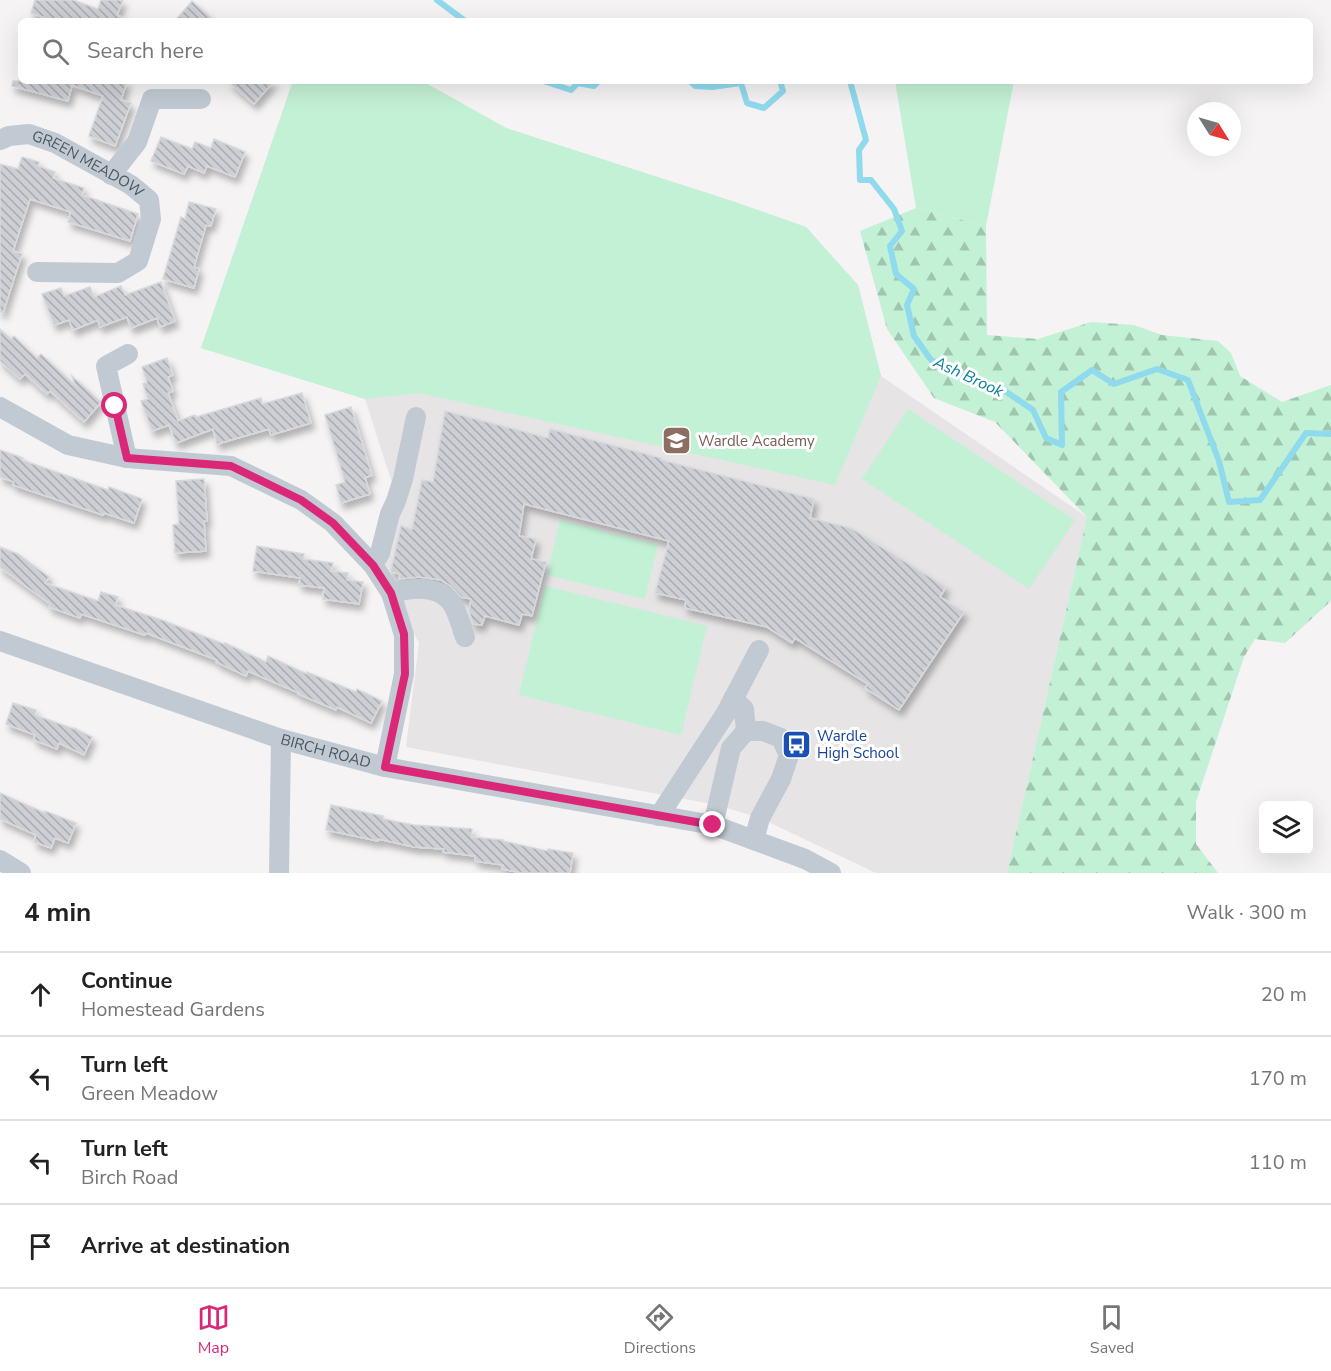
<!DOCTYPE html>
<html lang="en">
<head>
<meta charset="utf-8">
<style>
	body { margin:0; font-family:"Nunito Sans",sans-serif; background:#f6f6f6; color:#222 }
	.controls { position:absolute; right:18px; bottom:18px; display:grid; overflow:hidden; border-radius:9px; box-shadow:0 6px 24px #0002 }
	.controls button { width:54px; height:54px; display:grid; place-items:center; padding:0; border:0; border-bottom:2px solid #e0e0e0; background:#fff; color:#222; font:30px sans-serif }
	.compass { position:absolute; left:1187px; top:102px; width:54px; height:54px; border-radius:50%; background:#fff; box-shadow:0 6px 24px #0002; rotate:127deg }
	.stop { position:absolute; width:18px; height:18px; margin:-14px; border:4px solid #db2777; border-radius:50%; background:#fff }
	.stop.end { background:#db2777; border-color:#fff; box-shadow:0 2px 6px #0008 }
	.list { margin:0; padding:0; list-style:none }
	h2 { display:flex; justify-content:space-between; align-items:center; height:78px; margin:0; padding:0 24px; font-size:26px }
	h2 small { font-size:20px; font-weight:400; color:#767676 }
	.list li { display:grid; grid-template-columns:39px 1fr auto; gap:18px; align-items:center; box-sizing:border-box; height:84px; padding:0 24px; border-top:2px solid #e0e0e0 }
	.list b { display:block; font-size:22px; white-space:nowrap }
	.list p { margin:0; font-size:20px; white-space:nowrap; color:#767676 }
	.list em { font-size:20px; font-style:normal; color:#767676 }
	.icon { flex:none; width:33px; height:33px; fill:none; stroke:currentColor; stroke-width:2; stroke-linecap:round; stroke-linejoin:round }
	.map { position:relative; flex:none; width:1331px; height:873px; overflow:hidden }
	.search { position:absolute; background:#fff; box-shadow:0 6px 24px #0002; left:18px; right:18px; top:18px; height:66px; display:flex; align-items:center; gap:15px; box-sizing:border-box; padding:0 21px; border-radius:9px; color:#767676; font-size:22px }
	.sheet { height:414px; background:#fff }
	nav { display:flex; justify-content:space-around; align-items:center; box-sizing:border-box; height:84px; border-top:2px solid #e0e0e0; background:#fff; font-size:16px; color:#767676 }
	nav a { display:grid; justify-items:center; gap:3px }
	nav .on { color:#db2777 }
	.map>svg:first-child { display:block }
</style>
</head>
<body>
<div class="map">
<svg width="1331" height="873" viewBox="0 0 1331 873">
	<defs>
		<pattern id="forest-firs" width="22" height="20" patternUnits="userSpaceOnUse" patternTransform="scale(1.5)"><rect width="22" height="20" fill="#c3f1d5"/><path d="M5 1l3.5 6h-7zM16 11l3.5 6h-7z" fill="#a0c6b0"/></pattern>
		<pattern id="building-back-hatch" width="6" height="6" patternUnits="userSpaceOnUse" patternTransform="scale(1.5)"><rect width="6" height="6" fill="#cdcfd5"/><path d="M-1 5l2 2M0 0l6 6M5-1l2 2" fill="none" stroke="#a8abb0"/></pattern>
		<filter id="shadow"><feDropShadow dx="3.5" dy="6" stdDeviation="3" flood-color="#0004"/></filter>
	</defs>
	<rect width="100%" height="100%" fill="#f5f3f3"/>
	<polygon fill="#e6e4e5" points="293,81 422,81 506,128 732,201 806,227 858,285 881,376 1087,517 1007,873 876,873 760,818 717,805 406,747 419,643 380,570 392,483 365,399 201,348"/>
	<g fill="#c3f1d5">
		<polygon points="293,81 422,81 506,128 732,201 806,227 858,285 881,376 835,485 419,393 365,399 201,348"/>
		<polygon points="895,81 1014,81 986,226 916,208"/>
		<polygon points="908,409 1075,520 1029,589 862,479"/>
		<polygon points="560,520 658,545 645,599 547,575"/>
		<polygon points="545,586 707,626 681,735 519,695"/>
	</g>
	<polygon fill="url(#forest-firs)" points="916,208 986,226 987,335 1038,339 1091,322 1134,325 1162,335 1218,341 1231,353 1240,376 1282,402 1331,385 1331,601 1285,643 1255,639 1244,657 1196,802 1196,844 1218,873 1007,873 1087,517 995,422 934,398 887,329 860,231"/>
	<g fill="none" stroke-linecap="round" stroke-linejoin="round">
		<g stroke="#90daee" stroke-width="6">
			<polyline points="437,0 465,21"/>
			<polyline points="543,81 571,90 578,83 594,86 599,81"/>
			<polyline points="690,81 695,86 712,87 741,83 747,103 764,108 783,91 780,81"/>
			<polyline points="850,81 866,140 859,150 860,180 871,180 894,209 902,231 890,246 896,274 914,289 907,305 914,336 931,360 956,373 1002,389 1033,410 1046,438 1062,445 1061,392 1092,370 1114,384 1157,369 1188,380 1219,461 1229,502 1260,500 1306,433 1331,434"/>
		</g>
	</g>
	<g fill="url(#building-back-hatch)" stroke="#d7d9de" stroke-width="1.5" filter="url(#shadow)">
		<polygon points="35,0 73,0 98,9 101,0 123,0 117,15 126,19 126,21 45,21 46,18 31,13"/>
		<polygon points="192,1 215,21 175,21"/>
		<polygon points="13,81 127,81 121,100 131,103 115,146 89,136 103,96 72,85 68,101 12,86"/>
		<polygon points="228,81 274,81 254,104"/>
		<polygon points="161,137 192,149 195,142 211,148 214,139 245,152 235,177 207,166 204,173 188,166 184,174 151,161"/>
		<polygon points="22,157 39,162 38,166 55,172 53,178 84,188 82,195 138,214 130,241 68,222 71,212 30,199 13,251 22,254 3,313 0,312 0,164 18,169"/>
		<polygon points="189,202 216,209 211,226 206,225 194,267 199,269 194,288 163,279 181,217 185,219"/>
		<polygon points="161,282 175,321 160,327 157,318 131,328 127,317 100,327 98,320 73,330 69,320 54,325 42,294 61,288 64,296 90,287 94,297 121,286 125,295"/>
		<polygon points="0,329 11,339 14,336 37,358 41,354 75,385 72,376 101,402 84,422 50,391 47,394 25,374 20,379 0,361"/>
		<polygon points="167,358 173,375 168,377 173,391 168,393 178,421 195,415 196,417 261,398 262,404 302,393 311,423 271,435 269,429 217,444 213,429 176,443 169,425 152,431 141,401 148,399 143,384 147,382 142,367"/>
		<polygon points="351,407 372,475 365,478 370,494 341,503 336,485 345,482 325,415"/>
		<polygon points="445,411 548,438 550,429 661,458 661,460 814,499 810,518 851,528 946,587 940,597 964,612 899,710 865,688 868,684 795,638 792,643 767,627 685,608 686,600 655,593 669,541 524,504 519,536 536,539 531,559 546,562 532,616 522,614 519,625 485,616 482,625 473,624 469,611 471,599 461,597 451,586 441,580 419,577 399,579 400,574 392,572 391,570 401,526 412,529 422,480 433,482"/>
		<polygon points="0,450 23,458 22,460 108,490 109,487 142,499 134,523 104,513 103,515 13,485 14,482 0,477"/>
		<polygon points="204,479 207,521 204,521 206,551 175,553 173,525 179,524 176,481"/>
		<polygon points="257,546 304,554 303,559 333,563 331,571 348,573 347,580 363,582 359,604 323,599 324,588 299,585 300,578 253,571"/>
		<polygon points="0,547 18,554 49,577 45,583 98,601 101,592 118,597 115,605 162,620 224,644 225,643 266,662 268,656 307,674 307,672 356,692 357,689 382,701 371,723 337,707 336,710 298,694 299,693 248,671 246,676 216,662 217,660 146,633 145,635 81,614 80,618 49,607 50,604 0,567"/>
		<polygon points="13,703 36,710 35,715 74,729 74,728 92,737 84,755 59,743 57,749 34,740 35,735 6,724"/>
		<polygon points="0,793 45,813 45,811 76,823 68,843 55,838 51,848 34,842 36,835 0,819"/>
		<polygon points="331,805 383,816 383,819 414,825 472,829 471,837 503,840 503,841 547,851 548,849 573,853 570,873 522,873 502,869 503,865 475,861 475,856 443,852 444,849 414,847 378,839 378,841 326,830"/>
	</g>
	<g fill="none" stroke-linecap="round" stroke-linejoin="round">
		<g stroke="#c1cad2" stroke-width="20">
			<path id="s1" d="M0 140 9 136 29 134 55 143 131 185 149 200 151 219 138 261 118 273 37 272"/>
			<polyline points="111,175 137,142 152,99 201,99"/>
			<polyline points="0,407 68,445 127,458 231,466 301,500 333,523 373,565 391,593 404,635 404,674 385,767"/>
			<polyline points="127,458 106,366 128,354"/>
			<polyline points="373,565 380,553 390,514 396,501 403,479 416,417"/>
			<path d="M391 593C413 587 444 584 455 609 459 618 462 628 465 637"/>
			<path id="s2" d="M0 641 281 739 385 767 713 825 805 859 831 873"/>
			<polyline points="733,699 744,709 746,731"/>
			<polyline points="659,816 726,713 759,650"/>
			<polyline points="713,825 731,748 746,731 763,731 781,738 789,755 781,779 760,818 754,840"/>
			<polyline points="0,860 21,873"/>
			<polyline points="279,873 281,739"/>
		</g>
	</g>
	<g fill="none" stroke-linecap="round" stroke-linejoin="round">
		<polyline stroke="#db2777" stroke-width="8" points="115,406 127,458 231,466 301,500 333,523 373,565 391,593 404,634 405,674 385,767 713,825"/>
	</g>
	<defs>
		<symbol id="school-square" viewBox="-11 -11 22 22"><rect x="-9" y="-9" width="18" height="18" rx="4" fill="#8d6e63" stroke="#fff"/><path d="M0-5L7-2L0 1L-7-2ZM-4 1L0 2.5L4 1V4Q0 6-4 4Z" fill="#fff"/></symbol>
		<symbol id="bus-square" viewBox="-11 -11 22 22"><rect x="-9" y="-9" width="18" height="18" rx="4" fill="#1a4fb4" stroke="#fff"/><path d="M-5-6H5V4H4V6H2V4H-2V6H-4V4H-5ZM-3.5-4V0h7V-4ZM-3.5 1.2v1.5H-2V1.2ZM2 1.2v1.5H3.5V1.2Z" fill="#fff"/></symbol>
	</defs>
	<g fill-rule="evenodd">
		<use href="#school-square" x="660" y="424" width="33" height="33"/>
		<use href="#bus-square" x="780" y="728" width="33" height="33"/>
	</g>
	<g text-anchor="middle" stroke-width="6" stroke-linejoin="round" paint-order="stroke">
		<g font-size="15" fill="#4a5661" stroke="#fff">
			<text dy="5" stroke="none"><textPath href="#s1" startOffset="96">GREEN MEADOW</textPath></text>
			<text dy="5" stroke="none"><textPath href="#s2" startOffset="344">BIRCH ROAD</textPath></text>
		</g>
		<g font-size="15" fill="#785e54" stroke="#fff" text-anchor="start">
			<text x="698" y="446">Wardle Academy</text>
		</g>
		<g font-size="15" fill="#164399" stroke="#fff" text-anchor="start">
			<text x="817" y="741">Wardle<tspan x="817" dy="17">High School</tspan></text>
		</g>
		<g font-size="16" font-style="italic" fill="#0c7c9b" stroke="#fff">
			<text transform="translate(969 376) rotate(25)" y="6">Ash Brook</text>
		</g>
	</g>
</svg>
<div class="controls">
<button><svg class="icon" aria-label="layers" viewBox="0 0 24 24"><path d="M12 4l9 5-9 5-9-5zM3 14l9 5 9-5"/></svg></button>
</div>
<svg class="compass" viewBox="-18 -18 36 36"><path d="M0-13l5 13h-10z" fill="#e53935"/><path d="M0 13l5-13h-10z" fill="#767676"/></svg>
<div class="stop" style="left:115px;top:406px"></div>
<div class="stop end" style="left:713px;top:825px"></div>
<div class="search"><svg class="icon" aria-label="search" viewBox="0 0 24 24"><circle cx="10" cy="10" r="6"/><path d="M15 15l6 6"/></svg>Search here</div>
</div>
<section class="sheet">
<h2>4 min<small>Walk · 300 m</small></h2>
<ul class="list">
<li><svg class="icon" aria-label="ahead" viewBox="0 0 24 24"><path d="M12 20V5M6 11l6-6 6 6"/></svg><div><b>Continue</b><p>Homestead Gardens</p></div><em>20 m</em></li>
<li><svg class="icon" aria-label="left" viewBox="0 0 24 24"><path d="M17 20v-9H6M10 6l-5 5 5 5"/></svg><div><b>Turn left</b><p>Green Meadow</p></div><em>170 m</em></li>
<li><svg class="icon" aria-label="left" viewBox="0 0 24 24"><path d="M17 20v-9H6M10 6l-5 5 5 5"/></svg><div><b>Turn left</b><p>Birch Road</p></div><em>110 m</em></li>
<li><svg class="icon" aria-label="arrive" viewBox="0 0 24 24"><path d="M6 21V4h12l-3 4 3 4H6"/></svg><div><b>Arrive at destination</b></div></li>
</ul>
</section>
<nav>
<a class="on"><svg class="icon" aria-label="map" viewBox="0 0 24 24"><path d="M3 6l6-2 6 2 6-2v14l-6 2-6-2-6 2zM9 4v14M15 6v14"/></svg>Map</a>
<a><svg class="icon" aria-label="directions" viewBox="0 0 24 24"><path d="M12 3l9 9-9 9-9-9zM9 14v-3h6M13 9l2 2-2 2"/></svg>Directions</a>
<a><svg class="icon" aria-label="saved" viewBox="0 0 24 24"><path d="M7 4h10v16l-5-4-5 4z"/></svg>Saved</a>
</nav>
</body>
</html>
